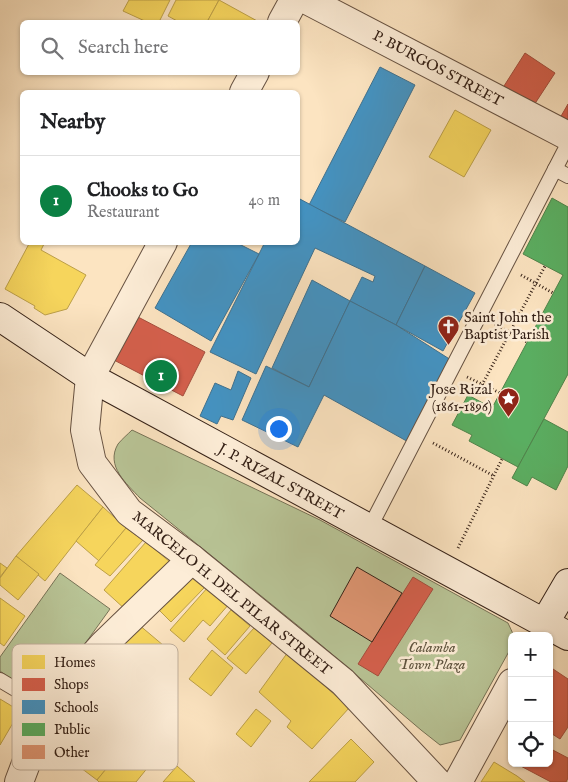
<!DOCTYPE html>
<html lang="en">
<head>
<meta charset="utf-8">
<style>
	body { margin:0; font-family:"IM FELL English",serif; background:#f2f2f2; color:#202124 }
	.controls { position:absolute; right:15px; bottom:15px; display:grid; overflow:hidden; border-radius:8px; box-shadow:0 1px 4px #0004 }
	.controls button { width:45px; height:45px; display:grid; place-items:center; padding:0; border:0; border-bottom:1px solid #e0e0e0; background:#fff; color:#202124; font:25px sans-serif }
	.you { position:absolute; left:278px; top:428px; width:18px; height:18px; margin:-12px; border:4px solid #fff; border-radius:50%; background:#1a73e8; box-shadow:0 0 0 8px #1a73e833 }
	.badge { display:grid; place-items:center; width:32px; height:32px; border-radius:50%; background:#0b8043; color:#fff; font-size:16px; font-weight:700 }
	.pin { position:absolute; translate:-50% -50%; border:2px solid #fff; box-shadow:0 1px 5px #0006 }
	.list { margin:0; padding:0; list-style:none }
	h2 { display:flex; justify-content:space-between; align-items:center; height:65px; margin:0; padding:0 20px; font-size:21px }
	h2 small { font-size:16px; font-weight:400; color:#757577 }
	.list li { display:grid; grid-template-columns:32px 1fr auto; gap:15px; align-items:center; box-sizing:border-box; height:90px; padding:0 20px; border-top:1px solid #e0e0e0 }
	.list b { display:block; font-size:19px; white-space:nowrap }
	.list p { margin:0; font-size:16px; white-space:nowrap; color:#757577 }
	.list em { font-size:16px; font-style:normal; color:#757577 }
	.icon { flex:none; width:28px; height:28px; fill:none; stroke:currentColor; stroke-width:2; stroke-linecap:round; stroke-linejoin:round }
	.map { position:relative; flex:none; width:568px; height:782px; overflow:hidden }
	.search { position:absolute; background:#fff; box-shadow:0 1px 4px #0004; left:20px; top:20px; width:280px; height:55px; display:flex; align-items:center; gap:12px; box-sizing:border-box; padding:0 18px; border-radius:8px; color:#757577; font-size:19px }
	.panel { position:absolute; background:#fff; box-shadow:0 1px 4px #0004; left:20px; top:90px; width:280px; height:155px; border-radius:8px }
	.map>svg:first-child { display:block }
</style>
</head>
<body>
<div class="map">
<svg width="568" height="782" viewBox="0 0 568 782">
	<rect width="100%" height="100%" fill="#fce4c1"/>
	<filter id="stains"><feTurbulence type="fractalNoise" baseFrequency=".004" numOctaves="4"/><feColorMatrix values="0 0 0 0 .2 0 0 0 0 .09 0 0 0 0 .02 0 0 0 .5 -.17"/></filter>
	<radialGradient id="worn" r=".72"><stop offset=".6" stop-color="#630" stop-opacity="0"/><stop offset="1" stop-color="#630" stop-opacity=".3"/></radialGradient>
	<g fill="#b9c597" stroke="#777357">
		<path d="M132 430 320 520 508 623 514 636H512V646L460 740 440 745 421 730 307 633 140 498C127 484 105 466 118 444 122 439 128 434 132 430Z"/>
		<polygon points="60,573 110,609 43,702 0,671 0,657"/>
	</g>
	<g fill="#f6d55c" stroke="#bc9f47">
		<polygon points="129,0 170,0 159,22 147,22 123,11"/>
		<polygon points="176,0 219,0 207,22 179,22 168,16"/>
		<polygon points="219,0 259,22 207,22"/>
		<polygon points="455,110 491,130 464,177 429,157"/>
		<polygon points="30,242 45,242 41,250 86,275 67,309 45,315 34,308 35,306 5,289"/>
		<polygon points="77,485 103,507 45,581 16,556"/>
		<polygon points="103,507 126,528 99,561 76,541"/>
		<polygon points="126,528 143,540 110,576 95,565"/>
		<polygon points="146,542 170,562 126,610 104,590"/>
		<polygon points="16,556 39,574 18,600 0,585 0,578"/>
		<polygon points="0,563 7,568 0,577"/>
		<polygon points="191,573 205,587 171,622 157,608"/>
		<polygon points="209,586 229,604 210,626 203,620 184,642 170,630"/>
		<polygon points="0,598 25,616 4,646 0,643"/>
		<polygon points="231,610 250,626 225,655 207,639"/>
		<polygon points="138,624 170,651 146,679 114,651"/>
		<polygon points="254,628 272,643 246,674 227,658"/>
		<polygon points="212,650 233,668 211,696 189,679"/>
		<polygon points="288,652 349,708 312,749 287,727 291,721 259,692"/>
		<polygon points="0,699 20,711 0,745"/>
		<polygon points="256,709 271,721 251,747 236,734"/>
		<polygon points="92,737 116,757 97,780 73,762"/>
		<polygon points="351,739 374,762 355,782 309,782"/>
		<polygon points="125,746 149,766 136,782 99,782 97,780"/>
		<polygon points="494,762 517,776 525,782 481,782"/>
		<polygon points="177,766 195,782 163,782"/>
	</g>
	<g fill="#d6604d" stroke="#a64d3d">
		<polygon points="525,53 555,73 534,105 504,86"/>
		<polygon points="568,104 568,132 556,125"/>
		<polygon points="138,317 205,352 183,396 112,359"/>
		<polygon points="413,577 433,589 378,676 358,664"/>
		<polygon points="550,667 568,679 568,727 560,739 549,732"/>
		<polygon points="549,748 568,758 568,778 566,782 551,782 515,763 549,763"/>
	</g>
	<g fill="#4393c3" stroke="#3f718f">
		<polygon points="380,67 415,85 345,222 309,205"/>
		<polygon points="298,198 425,266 396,325 350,301 362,277 373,282 375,276 315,248 256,374 210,352 265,242 298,242"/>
		<polygon points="192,242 235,242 259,254 211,341 155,308"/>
		<polygon points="425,266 475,293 443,351 396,325"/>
		<polygon points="312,280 350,301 309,387 272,368"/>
		<polygon points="350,301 396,325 451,360 412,444 324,395 298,447 242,420 266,366 309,387"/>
		<polygon points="238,371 251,378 233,420 221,416 217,424 200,416 215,383 231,390"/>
	</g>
	<g fill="#5aae61" stroke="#4f844b">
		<polygon points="552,198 568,207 568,374 518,467 469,441 472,435 452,425 468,395 492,408 563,275 523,254"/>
		<polygon points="544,419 568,432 568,466 556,490 532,477 527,486 512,478"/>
	</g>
	<polygon fill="#e19774" stroke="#352117" points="357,567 402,593 372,642 330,616"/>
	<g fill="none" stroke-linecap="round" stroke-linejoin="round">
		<defs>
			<g id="service">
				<polyline points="555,169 568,176"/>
				<polyline points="369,529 568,144"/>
				<polyline points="0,680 47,708"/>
			</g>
			<polyline id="minor" points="19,782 47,708 103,645 192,559"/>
			<g id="tertiary">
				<polyline points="307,0 568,136"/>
				<polyline points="282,22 294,0"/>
				<polyline points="244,92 255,72"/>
				<polyline points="163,242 90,377 85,430 92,463 129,512 192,559 343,682 437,782"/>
				<polyline points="458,782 512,683"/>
			</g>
			<g id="secondary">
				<polyline points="0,317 90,377 568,636"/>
				<polyline points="544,624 568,583"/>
			</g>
		</defs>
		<use href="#service" stroke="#675242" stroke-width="16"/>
		<use href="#minor" stroke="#675242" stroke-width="30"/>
		<use href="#tertiary" stroke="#675242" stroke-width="30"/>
		<use href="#secondary" stroke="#352117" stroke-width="30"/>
		<g stroke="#352117" stroke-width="3" stroke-dasharray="1 2.5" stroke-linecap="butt">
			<polyline points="521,275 553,293"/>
			<polyline points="495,324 527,342"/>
			<polyline points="467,377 500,393"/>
			<polyline points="482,385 545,266"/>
			<polyline points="433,443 494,476"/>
			<polyline points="458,548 502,459"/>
		</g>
		<use href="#service" stroke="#fdedd7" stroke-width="14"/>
		<use href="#minor" stroke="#fdedd7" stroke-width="28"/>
		<use href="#tertiary" stroke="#fdedd7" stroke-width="28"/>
		<use href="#secondary" stroke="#fdedd7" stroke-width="28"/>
	</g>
	<defs>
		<symbol id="church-pin" viewBox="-11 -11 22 30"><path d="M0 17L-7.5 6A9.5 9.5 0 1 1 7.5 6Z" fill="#8f2418" stroke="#fdedd7"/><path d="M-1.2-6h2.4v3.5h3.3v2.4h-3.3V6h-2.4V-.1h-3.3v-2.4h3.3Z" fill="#fff"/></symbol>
		<symbol id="sight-pin" viewBox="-11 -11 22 30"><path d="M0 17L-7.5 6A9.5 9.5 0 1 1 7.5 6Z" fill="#8f2418" stroke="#fdedd7"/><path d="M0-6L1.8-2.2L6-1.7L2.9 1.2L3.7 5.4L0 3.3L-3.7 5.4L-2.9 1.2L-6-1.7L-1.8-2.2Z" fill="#fff"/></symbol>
	</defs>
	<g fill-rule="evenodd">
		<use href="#church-pin" x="436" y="314" width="25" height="34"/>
		<use href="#sight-pin" x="496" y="386" width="25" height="34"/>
	</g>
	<g text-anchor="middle" stroke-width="5" stroke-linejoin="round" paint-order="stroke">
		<g font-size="15" fill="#352117" stroke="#fdedd7">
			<text transform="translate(438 68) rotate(28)" y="5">P. BURGOS STREET</text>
			<text transform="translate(281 481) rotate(29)" y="5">J. P. RIZAL STREET</text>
			<text transform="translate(232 593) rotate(39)" y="5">MARCELO H. DEL PILAR STREET</text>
		</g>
		<g font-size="15" fill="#352117" stroke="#fdedd7" text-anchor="start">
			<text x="464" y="322">Saint John the<tspan x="464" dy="17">Baptist Parish</tspan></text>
			<text x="492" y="394" text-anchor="end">Jose Rizal<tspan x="492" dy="17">(1861–1896)</tspan></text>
		</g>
		<g font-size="15" font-style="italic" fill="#5d523d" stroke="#fdedd7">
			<text x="432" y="652">Calamba<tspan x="432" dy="17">Town Plaza</tspan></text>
		</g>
	</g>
	<rect x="12" y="644" width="166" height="126" rx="8" fill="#fdedd7" stroke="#c1b09d" stroke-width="1"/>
	<rect x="22" y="655" width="23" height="14" fill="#f6d55c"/>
	<rect x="22" y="678" width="23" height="13" fill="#d6604d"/>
	<rect x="22" y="700" width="23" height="14" fill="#4393c3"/>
	<rect x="22" y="723" width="23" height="13" fill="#5aae61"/>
	<rect x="22" y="745" width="23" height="14" fill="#e19774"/>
	<g font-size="14" fill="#352117">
		<text x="54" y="667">Homes</text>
		<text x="54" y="689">Shops</text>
		<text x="54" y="712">Schools</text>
		<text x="54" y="734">Public</text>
		<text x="54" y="757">Other</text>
	</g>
	<rect width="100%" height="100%" filter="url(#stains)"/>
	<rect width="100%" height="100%" fill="url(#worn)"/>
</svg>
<div class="controls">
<button>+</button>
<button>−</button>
<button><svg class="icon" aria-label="locate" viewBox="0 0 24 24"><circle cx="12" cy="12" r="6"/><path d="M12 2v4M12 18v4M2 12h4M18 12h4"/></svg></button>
</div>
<div class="you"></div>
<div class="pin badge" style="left:161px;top:376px">1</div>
<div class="search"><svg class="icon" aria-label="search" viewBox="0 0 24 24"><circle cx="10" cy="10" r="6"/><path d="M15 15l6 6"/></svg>Search here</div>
<section class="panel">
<h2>Nearby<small></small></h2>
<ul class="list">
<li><span class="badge">1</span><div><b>Chooks to Go</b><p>Restaurant</p></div><em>40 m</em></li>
</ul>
</section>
</div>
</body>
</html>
